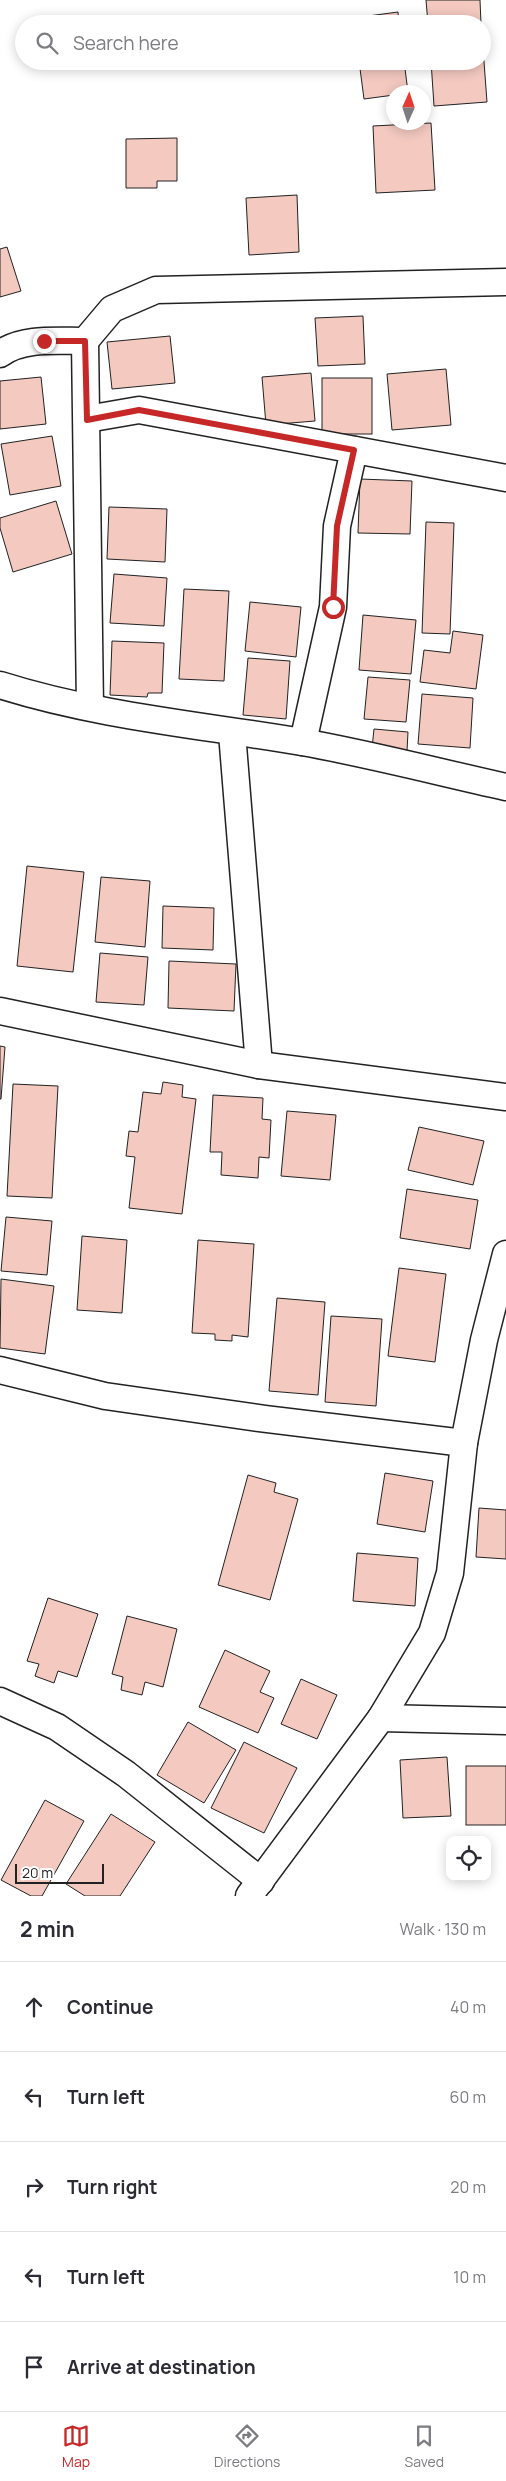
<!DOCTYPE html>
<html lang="en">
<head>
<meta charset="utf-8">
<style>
	body { margin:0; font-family:Manrope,sans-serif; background:#f2f2f3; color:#2b2b33 }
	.controls { position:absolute; right:15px; bottom:15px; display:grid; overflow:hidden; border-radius:10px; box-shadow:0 2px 12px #0003 }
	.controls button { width:45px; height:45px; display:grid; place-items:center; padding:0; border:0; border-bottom:1px solid #e1e1e2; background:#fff; color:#2b2b33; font:25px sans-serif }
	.compass { position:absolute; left:386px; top:85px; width:45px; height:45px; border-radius:50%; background:#fff; box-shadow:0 2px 12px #0003; rotate:3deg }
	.scale { position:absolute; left:15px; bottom:12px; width:89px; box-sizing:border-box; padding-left:5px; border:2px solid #222; border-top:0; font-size:14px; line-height:18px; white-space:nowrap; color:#222; -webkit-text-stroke:4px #fff; paint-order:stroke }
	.stop { position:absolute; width:15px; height:15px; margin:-11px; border:4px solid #c62828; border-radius:50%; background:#fff }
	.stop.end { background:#c62828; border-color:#fff; box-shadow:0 1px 5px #0008 }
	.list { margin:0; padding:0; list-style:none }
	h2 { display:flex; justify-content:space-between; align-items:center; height:65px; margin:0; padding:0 20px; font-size:21px }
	h2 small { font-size:16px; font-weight:400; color:#7c7c81 }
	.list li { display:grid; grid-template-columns:32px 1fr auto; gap:15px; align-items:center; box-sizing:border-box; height:90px; padding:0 20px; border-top:1px solid #e1e1e2 }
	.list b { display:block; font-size:19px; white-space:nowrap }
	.list em { font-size:16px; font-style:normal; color:#7c7c81 }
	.icon { flex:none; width:28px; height:28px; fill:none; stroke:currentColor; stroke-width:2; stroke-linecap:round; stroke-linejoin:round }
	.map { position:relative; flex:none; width:506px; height:1896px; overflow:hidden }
	.search { position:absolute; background:#fff; box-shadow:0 2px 12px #0003; left:15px; right:15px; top:15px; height:55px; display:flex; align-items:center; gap:12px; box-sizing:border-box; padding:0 18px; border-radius:28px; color:#7c7c81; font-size:19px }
	.sheet { height:515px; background:#fff }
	nav { display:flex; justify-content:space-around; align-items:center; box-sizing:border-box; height:70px; border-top:1px solid #e1e1e2; background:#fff; font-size:14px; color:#7c7c81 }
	nav a { display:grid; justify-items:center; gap:2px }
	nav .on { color:#c62828 }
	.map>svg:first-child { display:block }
</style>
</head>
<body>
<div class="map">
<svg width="506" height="1896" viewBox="0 0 506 1896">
	<rect width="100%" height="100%" fill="#fff"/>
	<g fill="#f3c9c0" stroke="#222">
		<polygon points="426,0 480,0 481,24 428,24"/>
		<polygon points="398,12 399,24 354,24 353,18"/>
		<polygon points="482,35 487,102 434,106 431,61 482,61"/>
		<polygon points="359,61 404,61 408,92 394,92 394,95 364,99"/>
		<polygon points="431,123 435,190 376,193 373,126"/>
		<polygon points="177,138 177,181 157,181 157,188 126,188 126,139"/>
		<polygon points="297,195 299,252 249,255 246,198"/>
		<polygon points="7,247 21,291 0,297 0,249"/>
		<polygon points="363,316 365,364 318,366 315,318"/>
		<polygon points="170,336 175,383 112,389 107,342"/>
		<polygon points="446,369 451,425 392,430 387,374"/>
		<polygon points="311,373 315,421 266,425 262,377"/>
		<polygon points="41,377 46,424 0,429 0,381"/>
		<rect x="322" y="378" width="50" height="56"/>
		<polygon points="52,436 61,486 10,495 1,444"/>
		<polygon points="360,479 412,481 410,534 358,533"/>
		<polygon points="56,501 72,554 13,572 0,528 0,518"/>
		<polygon points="109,507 167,509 165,562 107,559"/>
		<polygon points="426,522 454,523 450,634 422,633"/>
		<polygon points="114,574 167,578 164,626 110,623"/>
		<polygon points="184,589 229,591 224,681 179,679"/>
		<polygon points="250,602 301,607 296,657 245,651"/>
		<polygon points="363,615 416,620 411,674 359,670"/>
		<polygon points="453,631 483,635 476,689 420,682 424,650 450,653"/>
		<polygon points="112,641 164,643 162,693 148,693 147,697 110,695"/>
		<polygon points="248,658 290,661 286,719 243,715"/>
		<polygon points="368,677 410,680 406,722 364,719"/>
		<polygon points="422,694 473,698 470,748 418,744"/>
		<polygon points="374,729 408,732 407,751 372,748"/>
		<polygon points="27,866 84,872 73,972 17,966"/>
		<polygon points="101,877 150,881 145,947 95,942"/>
		<polygon points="163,906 214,908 213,950 162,948"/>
		<polygon points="100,953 148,957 144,1005 96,1002"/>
		<polygon points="169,961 236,964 234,1011 168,1008"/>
		<polygon points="0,1046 5,1047 1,1099 0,1099"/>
		<polygon points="163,1082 183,1085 182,1097 196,1099 182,1214 129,1208 135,1157 126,1156 129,1131 138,1132 143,1092 161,1094"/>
		<polygon points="13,1084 58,1086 52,1198 7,1196"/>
		<polygon points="213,1095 263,1098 262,1119 271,1120 269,1158 259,1157 258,1178 221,1175 222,1152 210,1152"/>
		<polygon points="287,1111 336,1115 330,1180 281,1176"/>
		<polygon points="419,1127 484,1141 473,1185 408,1170"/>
		<polygon points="407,1189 478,1200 470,1249 400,1238"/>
		<polygon points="6,1217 52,1221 47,1275 1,1271"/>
		<polygon points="82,1236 127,1240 122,1313 77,1310"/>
		<polygon points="198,1240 254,1244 248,1337 232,1335 232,1341 215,1340 215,1334 192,1333"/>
		<polygon points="399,1268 446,1274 435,1362 388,1356"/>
		<polygon points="1,1279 54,1286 45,1354 0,1348"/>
		<polygon points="277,1298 325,1302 318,1395 269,1391"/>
		<polygon points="331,1316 382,1319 376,1406 325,1402"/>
		<polygon points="385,1473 433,1481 425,1532 377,1524"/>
		<polygon points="248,1475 276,1483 274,1492 298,1499 270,1600 218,1585"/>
		<polygon points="479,1508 506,1510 506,1559 476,1557"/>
		<polygon points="357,1553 418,1558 415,1606 353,1601"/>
		<polygon points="48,1598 98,1614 77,1677 58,1671 54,1683 35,1676 39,1664 27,1661"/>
		<polygon points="127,1616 177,1629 163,1687 145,1682 142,1695 121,1690 123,1677 112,1674"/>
		<polygon points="225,1650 270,1671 260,1692 274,1698 258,1733 199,1707"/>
		<polygon points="301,1679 337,1695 317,1739 281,1724"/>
		<polygon points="188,1722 236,1750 204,1803 157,1775"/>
		<polygon points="244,1742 297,1768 264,1833 211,1808"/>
		<polygon points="447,1757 451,1816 403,1818 400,1760"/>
		<rect x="466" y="1766" width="40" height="59"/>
		<polygon points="45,1800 84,1821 42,1896 31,1896 1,1880"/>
		<polygon points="111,1814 155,1842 120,1896 85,1896 66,1884"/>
	</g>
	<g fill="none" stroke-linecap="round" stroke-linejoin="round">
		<defs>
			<g id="street">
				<polyline points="85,341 90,707"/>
				<path d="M0 354C22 337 58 341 85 341L112 309 156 290 506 282"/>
				<polyline points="87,419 139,410 506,478"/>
				<path d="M0 685C98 716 201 725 302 742 370 754 438 772 506 787"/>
				<polyline points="232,733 259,1065"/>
				<polyline points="303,742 333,607 337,526 354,450"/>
				<polyline points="0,1011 259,1065 506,1097"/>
				<polyline points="0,1370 105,1396 266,1419 464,1443"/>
				<polyline points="0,1701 57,1727 126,1774 261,1881"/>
				<polyline points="381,1718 506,1721"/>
				<polyline points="249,1896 381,1718 432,1633 450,1573 464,1443 484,1340 506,1254"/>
			</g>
		</defs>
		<use href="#street" stroke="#222" stroke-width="29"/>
		<use href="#street" stroke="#fff" stroke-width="26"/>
	</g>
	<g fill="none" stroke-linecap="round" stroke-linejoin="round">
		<polyline stroke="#c62828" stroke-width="6" points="44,341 85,341 87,420 139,410 354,450 337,526 333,607"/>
	</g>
</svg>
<div class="controls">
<button><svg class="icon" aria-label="locate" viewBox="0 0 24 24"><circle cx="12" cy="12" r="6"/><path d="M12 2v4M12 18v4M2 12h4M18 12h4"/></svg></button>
</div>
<svg class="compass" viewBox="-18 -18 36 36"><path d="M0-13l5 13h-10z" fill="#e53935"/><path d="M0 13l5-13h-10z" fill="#7c7c81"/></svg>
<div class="scale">20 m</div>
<div class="stop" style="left:333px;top:607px"></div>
<div class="stop end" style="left:44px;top:341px"></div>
<div class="search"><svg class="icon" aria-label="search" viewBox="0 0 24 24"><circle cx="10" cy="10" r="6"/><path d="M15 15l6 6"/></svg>Search here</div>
</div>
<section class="sheet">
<h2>2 min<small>Walk · 130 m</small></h2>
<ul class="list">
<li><svg class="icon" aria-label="ahead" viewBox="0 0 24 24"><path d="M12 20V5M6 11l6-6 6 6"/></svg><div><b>Continue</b></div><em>40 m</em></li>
<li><svg class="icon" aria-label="left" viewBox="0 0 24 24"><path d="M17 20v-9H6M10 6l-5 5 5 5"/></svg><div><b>Turn left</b></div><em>60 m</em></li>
<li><svg class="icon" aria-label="right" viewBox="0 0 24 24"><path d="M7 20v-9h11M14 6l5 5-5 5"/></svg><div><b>Turn right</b></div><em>20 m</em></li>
<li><svg class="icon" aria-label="left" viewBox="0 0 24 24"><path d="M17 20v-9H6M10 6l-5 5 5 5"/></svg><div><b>Turn left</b></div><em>10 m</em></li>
<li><svg class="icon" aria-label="arrive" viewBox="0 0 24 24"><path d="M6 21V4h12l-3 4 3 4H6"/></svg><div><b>Arrive at destination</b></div></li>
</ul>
</section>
<nav>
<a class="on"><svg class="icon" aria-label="map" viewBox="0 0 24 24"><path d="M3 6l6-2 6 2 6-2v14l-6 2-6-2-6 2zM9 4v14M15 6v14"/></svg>Map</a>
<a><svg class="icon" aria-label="directions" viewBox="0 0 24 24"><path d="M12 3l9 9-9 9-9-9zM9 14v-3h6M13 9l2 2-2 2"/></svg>Directions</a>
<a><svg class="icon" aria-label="saved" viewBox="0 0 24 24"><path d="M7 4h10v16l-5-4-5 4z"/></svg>Saved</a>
</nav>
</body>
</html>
